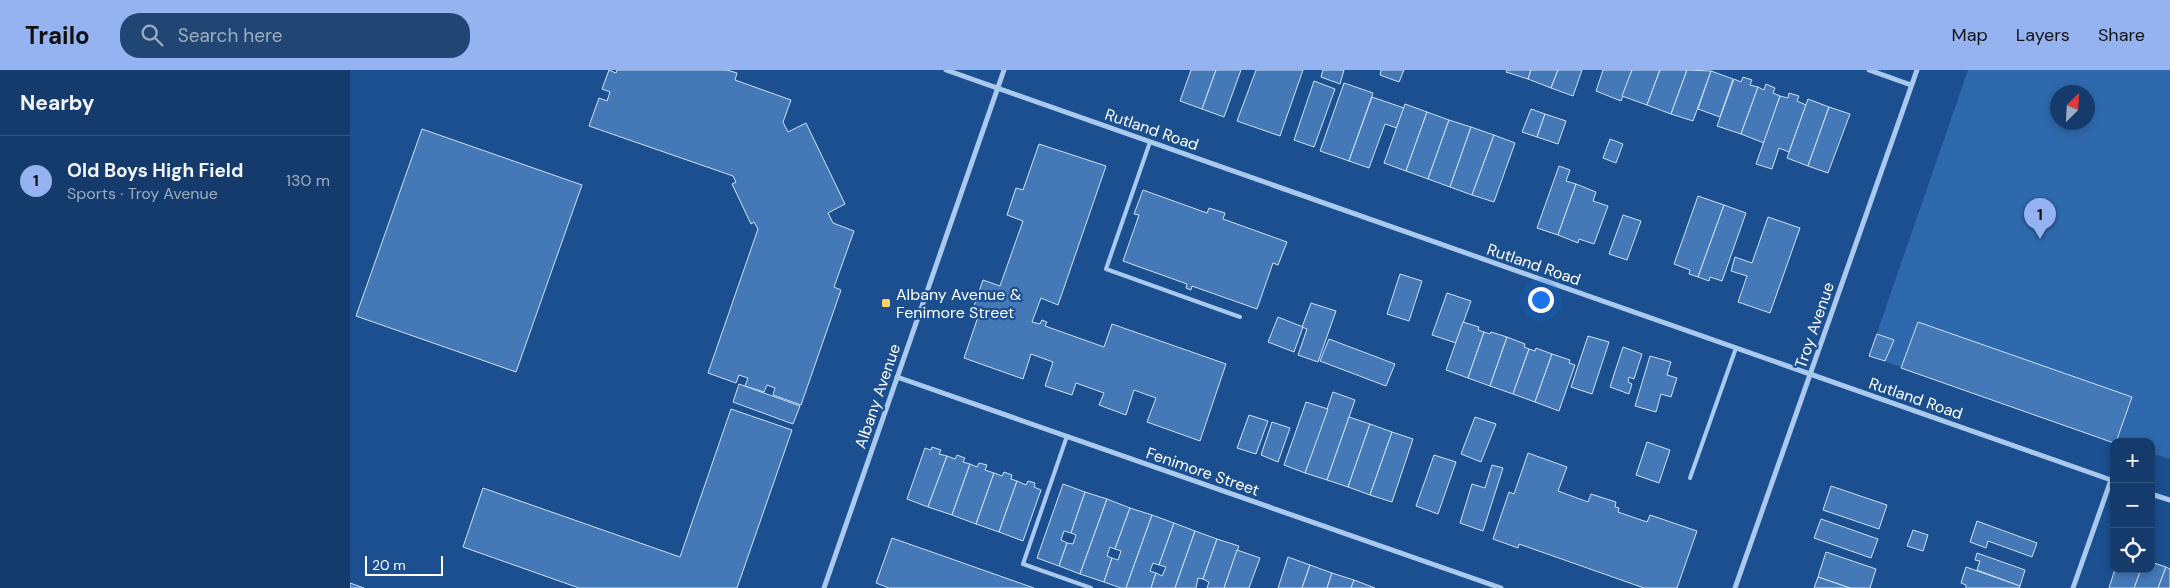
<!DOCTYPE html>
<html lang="en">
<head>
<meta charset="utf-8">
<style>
	body { margin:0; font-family:"DM Sans",sans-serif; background:#214673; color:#f1f3f6 }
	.controls { position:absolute; right:15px; bottom:15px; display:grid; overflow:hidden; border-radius:10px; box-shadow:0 2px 8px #0003 }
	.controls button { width:45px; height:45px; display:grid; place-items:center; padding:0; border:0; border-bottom:1px solid #33557e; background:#143b6b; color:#f1f3f6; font:25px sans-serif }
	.compass { position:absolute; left:1700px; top:15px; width:45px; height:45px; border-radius:50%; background:#143b6b; box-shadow:0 2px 8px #0003; rotate:24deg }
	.scale { position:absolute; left:15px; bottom:12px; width:78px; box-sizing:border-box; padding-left:5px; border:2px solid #fff; border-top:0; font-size:14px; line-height:18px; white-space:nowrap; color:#fff; -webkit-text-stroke:4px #1b4f8f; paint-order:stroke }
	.you { position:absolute; left:1190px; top:229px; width:18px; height:18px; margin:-12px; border:4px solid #fff; border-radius:50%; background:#1a73e8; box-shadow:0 0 0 8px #1a73e833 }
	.badge { display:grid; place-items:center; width:32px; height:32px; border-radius:50%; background:#95b2f1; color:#111; font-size:16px; font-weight:700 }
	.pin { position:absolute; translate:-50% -41px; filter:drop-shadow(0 1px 2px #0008) }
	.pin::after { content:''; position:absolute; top:26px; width:18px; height:15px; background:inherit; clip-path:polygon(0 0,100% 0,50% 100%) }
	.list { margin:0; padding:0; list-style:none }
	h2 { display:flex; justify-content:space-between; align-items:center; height:65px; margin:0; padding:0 20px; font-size:21px }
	h2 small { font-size:16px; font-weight:400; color:#9dadc1 }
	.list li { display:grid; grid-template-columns:32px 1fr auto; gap:15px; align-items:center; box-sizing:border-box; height:90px; padding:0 20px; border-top:1px solid #33557e }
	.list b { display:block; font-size:19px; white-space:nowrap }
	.list p { margin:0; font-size:16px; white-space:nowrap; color:#9dadc1 }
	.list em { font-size:16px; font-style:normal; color:#9dadc1 }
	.icon { flex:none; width:28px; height:28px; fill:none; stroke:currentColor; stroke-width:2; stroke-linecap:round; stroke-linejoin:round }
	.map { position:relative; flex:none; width:1820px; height:518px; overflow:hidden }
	header { display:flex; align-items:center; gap:30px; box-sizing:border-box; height:70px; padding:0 25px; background:#95b2f1; color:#111 }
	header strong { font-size:24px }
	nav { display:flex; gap:28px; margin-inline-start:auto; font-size:18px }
	.search { width:350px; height:45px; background:#214673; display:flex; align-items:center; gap:12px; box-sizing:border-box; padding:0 18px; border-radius:20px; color:#9dadc1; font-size:19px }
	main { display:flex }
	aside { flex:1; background:#143b6b }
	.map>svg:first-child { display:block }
</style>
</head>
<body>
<header>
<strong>Trailo</strong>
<div class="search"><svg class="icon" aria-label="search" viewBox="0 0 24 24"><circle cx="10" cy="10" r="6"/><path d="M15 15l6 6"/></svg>Search here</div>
<nav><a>Map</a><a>Layers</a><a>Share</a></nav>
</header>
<main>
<aside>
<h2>Nearby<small></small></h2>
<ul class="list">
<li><span class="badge">1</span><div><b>Old Boys High Field</b><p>Sports · Troy Avenue</p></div><em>130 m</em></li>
</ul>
</aside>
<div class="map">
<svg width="1820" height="518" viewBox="0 0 1820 518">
	<rect width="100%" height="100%" fill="#1b4f8f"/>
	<path fill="#2e69ad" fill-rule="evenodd" d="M1618 0H1820V389L1801 383V372H1769L1519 286ZM1708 22H1738V52H1708Z"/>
	<g fill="#4478b7" stroke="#cfe3fa">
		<polygon points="259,0 266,3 267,0 377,0 387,3 385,10 441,30 433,52 438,62 456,53 495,134 478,143 483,153 504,161 484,217 491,220 451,335 423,325 425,318 417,315 414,322 395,316 398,308 389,305 386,313 358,303 408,159 404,152 401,154 382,114 386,112 383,106 239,56 249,28 257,31 260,22 252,19"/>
		<polygon points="841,0 866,0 852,39 830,31"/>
		<polygon points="866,0 891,0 874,47 852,39"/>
		<polygon points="906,0 953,0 930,66 887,51"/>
		<polygon points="973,0 994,0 990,14 971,7"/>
		<polygon points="1031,0 1054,0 1049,12 1030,5"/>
		<polygon points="1157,0 1181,0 1178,9 1156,2"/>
		<polygon points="1181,0 1208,0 1201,18 1178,9"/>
		<polygon points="1208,0 1232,0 1223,26 1201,18"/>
		<polygon points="1253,0 1282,0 1271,31 1246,21"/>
		<polygon points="1282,0 1310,0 1297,35 1272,26"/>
		<polygon points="1310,0 1337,0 1321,44 1297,35"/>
		<polygon points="1337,0 1361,1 1343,51 1321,44"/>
		<polygon points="1361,1 1383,9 1370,47 1348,39"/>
		<polygon points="1393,7 1402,10 1400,15 1408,17 1391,64 1367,56 1384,9 1391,12"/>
		<polygon points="964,11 985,19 964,77 944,70"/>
		<polygon points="994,13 1023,23 999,91 970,81"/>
		<polygon points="1416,14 1425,18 1423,23 1430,26 1414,73 1391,64 1408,17 1414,20"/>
		<polygon points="1439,23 1449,26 1447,31 1456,35 1439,82 1429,78 1422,99 1406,94 1430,26 1438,28"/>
		<polygon points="1022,27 1054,38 1047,58 1035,54 1019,98 999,91"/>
		<polygon points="1458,29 1479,37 1458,96 1437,88"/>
		<polygon points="1055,34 1077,42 1056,101 1034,93"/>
		<polygon points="1479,37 1500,44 1478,103 1458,96"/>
		<polygon points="1181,39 1195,44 1187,67 1172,62"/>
		<polygon points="1077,42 1099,50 1078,109 1056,101"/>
		<polygon points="1195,44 1216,51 1208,74 1187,67"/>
		<polygon points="1099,50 1121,57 1100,117 1078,109"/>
		<polygon points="1121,57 1144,65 1122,125 1100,117"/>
		<polygon points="72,59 232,115 166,302 6,246"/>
		<polygon points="1144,65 1165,73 1144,132 1122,125"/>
		<polygon points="1260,69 1273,74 1266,93 1253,88"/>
		<polygon points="689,74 756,96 708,235 691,228 682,252 690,254 692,250 697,252 695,256 754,277 762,254 876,294 850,371 797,352 806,328 784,320 776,345 749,335 754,323 726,313 722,325 695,316 703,292 681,284 673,309 614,288 630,241 623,239 633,210 650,216 673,151 657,145 666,118 673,120"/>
		<polygon points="1209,96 1220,100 1216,111 1226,114 1208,165 1187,158"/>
		<polygon points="1226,114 1246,122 1243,131 1258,136 1244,174 1229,169 1228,173 1208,165"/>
		<polygon points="793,120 857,143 859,138 875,143 873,149 937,172 928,195 923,193 907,239 842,216 841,220 836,218 837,214 773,191 789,145 784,144"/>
		<polygon points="1348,126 1374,135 1348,207 1339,204 1340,200 1324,194"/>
		<polygon points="1374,135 1396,143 1372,211 1360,207 1359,211 1348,207"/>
		<polygon points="1273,145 1291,151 1277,190 1259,184"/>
		<polygon points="1418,147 1450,158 1420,243 1388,232 1397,206 1381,201 1385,187 1402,193"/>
		<polygon points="1050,204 1072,211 1059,251 1037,244"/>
		<polygon points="1097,223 1121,231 1106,273 1082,265"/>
		<polygon points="961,233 986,241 968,292 948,285 957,259 952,257"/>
		<polygon points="928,247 953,257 944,282 918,272"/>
		<polygon points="1113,252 1129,257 1128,260 1134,262 1118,308 1096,300"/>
		<polygon points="1568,252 1782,327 1766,372 1764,373 1551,298"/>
		<polygon points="1134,262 1140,264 1141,262 1157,267 1140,316 1118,308"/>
		<polygon points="1527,264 1544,270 1535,291 1519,286"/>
		<polygon points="1238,266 1259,272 1242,324 1221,317"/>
		<polygon points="1157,267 1175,274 1174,277 1179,279 1163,324 1140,316"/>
		<polygon points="979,269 1045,294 1036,316 970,291"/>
		<polygon points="1273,277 1292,284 1284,309 1279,307 1278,312 1282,314 1279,324 1260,317"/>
		<polygon points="1186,278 1202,284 1185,332 1163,324 1179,279 1185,281"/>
		<polygon points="1202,284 1220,290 1219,293 1225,295 1209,341 1185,332"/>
		<polygon points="1300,286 1321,292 1317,305 1327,308 1321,327 1311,324 1306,342 1285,336"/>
		<polygon points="389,314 450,336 443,354 383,332"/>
		<polygon points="983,322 1005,330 977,410 955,403"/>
		<polygon points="956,332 978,339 955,403 934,395"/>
		<polygon points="381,339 442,360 387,518 229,518 113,477 133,418 330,487"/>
		<polygon points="899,345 918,351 906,384 887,378"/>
		<polygon points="999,347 1020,354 998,417 977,410"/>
		<polygon points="1125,347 1146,354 1131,392 1111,384"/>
		<polygon points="922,352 940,358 928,392 911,385"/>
		<polygon points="1020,354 1042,362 1020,425 998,417"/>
		<polygon points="1042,362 1063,369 1042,432 1020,425"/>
		<polygon points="1297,372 1320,380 1309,413 1286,405"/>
		<polygon points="582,377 591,380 589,384 597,386 578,437 557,429 575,378 581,380"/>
		<polygon points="1178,383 1217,397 1208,421 1238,432 1241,424 1266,432 1265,437 1269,438 1268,442 1297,452 1300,445 1347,461 1327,518 1294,518 1169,474 1168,478 1143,469 1159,422 1164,424"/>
		<polygon points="607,385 615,388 613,392 620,394 602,445 578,437 597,386 605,389"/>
		<polygon points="1084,385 1106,392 1088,444 1066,436"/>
		<polygon points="629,393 637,395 635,400 644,403 626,454 602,445 620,394 627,397"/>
		<polygon points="1142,395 1153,398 1133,461 1110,453 1122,414 1135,418"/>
		<polygon points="654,402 662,405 661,409 667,411 649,462 626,454 644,403 652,406"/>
		<polygon points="667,411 676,415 678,411 685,413 684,417 691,420 673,471 649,462"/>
		<polygon points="713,414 735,422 721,463 714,461 711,470 717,473 709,496 687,488"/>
		<polygon points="1481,416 1537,435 1529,459 1473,440"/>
		<polygon points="735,422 757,429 730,504 709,496 717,473 723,474 726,465 721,463"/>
		<polygon points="757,429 780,438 765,479 760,477 757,486 762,488 754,512 730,504"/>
		<polygon points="780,438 802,445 776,518 771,518 754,512 762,488 768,490 771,481 765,479"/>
		<polygon points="802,445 824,453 809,495 803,493 800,501 806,503 801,518 776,518"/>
		<polygon points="1471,449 1528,469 1521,488 1464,468"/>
		<polygon points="1627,451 1687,473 1682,487 1638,471 1636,478 1620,472"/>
		<polygon points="824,453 845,461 825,518 801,518 806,503 812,506 816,497 809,495"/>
		<polygon points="1563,460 1578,465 1573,481 1557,476"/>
		<polygon points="845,461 867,469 853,509 848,508 846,518 825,518"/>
		<polygon points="542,468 684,518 539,518 526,513"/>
		<polygon points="867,469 889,476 874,518 857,518 859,512 853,509"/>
		<polygon points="887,480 910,488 899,518 874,518"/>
		<polygon points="1476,482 1526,499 1520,518 1500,518 1468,507"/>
		<polygon points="1627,483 1675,500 1670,516 1627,500 1630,491 1625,490"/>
		<polygon points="938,487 960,495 952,518 928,518"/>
		<polygon points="1801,492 1816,497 1808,518 1784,518 1791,499 1801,499"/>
		<polygon points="960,495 982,503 977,518 952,518"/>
		<polygon points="1616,497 1670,516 1669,518 1616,518 1616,515 1611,513"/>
		<polygon points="1816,497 1820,499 1820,518 1808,518"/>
		<polygon points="1765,499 1791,499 1784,518 1759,518"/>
		<polygon points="982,503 1004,510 1001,518 977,518"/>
		<polygon points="1468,507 1500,518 1464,518"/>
		<polygon points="1004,510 1025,518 1001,518"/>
		<polygon points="0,513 14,518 0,518"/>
	</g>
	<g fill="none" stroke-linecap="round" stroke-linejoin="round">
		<g stroke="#a9c9ee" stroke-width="4">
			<polyline points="800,72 756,199 890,247"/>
			<polyline points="717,366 673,494 741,518"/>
			<polyline points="1340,408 1386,278"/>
		</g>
		<g stroke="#a9c9ee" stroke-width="5">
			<polyline points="596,0 1764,411"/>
			<polyline points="1519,0 1561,15"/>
			<polyline points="547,307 1151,518"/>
			<polyline points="1801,424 1820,430"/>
			<polyline points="474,518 654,0"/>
			<polyline points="1385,518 1567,0"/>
			<polyline points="1723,518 1761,410"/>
		</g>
	</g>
	<rect fill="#ffd166" stroke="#1b4f8f" stroke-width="2" x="531" y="228" width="10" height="10" rx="2.5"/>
	<g text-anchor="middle" stroke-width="4.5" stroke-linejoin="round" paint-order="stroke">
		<g font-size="16" fill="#fff" stroke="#1b4f8f">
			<text transform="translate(802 59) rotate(19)" y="6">Rutland Road</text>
			<text transform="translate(1184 194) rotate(19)" y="6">Rutland Road</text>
			<text transform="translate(1464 255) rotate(-71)" y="6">Troy Avenue</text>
			<text transform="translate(527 326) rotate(-71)" y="6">Albany Avenue</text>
			<text transform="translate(1566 328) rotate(19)" y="6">Rutland Road</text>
			<text transform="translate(853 401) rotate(19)" y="6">Fenimore Street</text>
		</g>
		<g font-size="16" fill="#fff" stroke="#1b4f8f" text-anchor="start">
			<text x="546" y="230">Albany Avenue &amp;<tspan x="546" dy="18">Fenimore Street</tspan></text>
		</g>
	</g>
</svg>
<div class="controls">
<button>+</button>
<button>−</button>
<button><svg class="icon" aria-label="locate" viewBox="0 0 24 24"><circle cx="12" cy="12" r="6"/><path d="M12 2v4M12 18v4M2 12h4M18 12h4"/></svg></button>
</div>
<svg class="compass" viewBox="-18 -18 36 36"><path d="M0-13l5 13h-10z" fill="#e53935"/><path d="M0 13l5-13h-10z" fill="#9dadc1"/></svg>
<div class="scale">20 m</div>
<div class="you"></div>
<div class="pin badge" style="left:1690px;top:169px">1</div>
</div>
</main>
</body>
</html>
